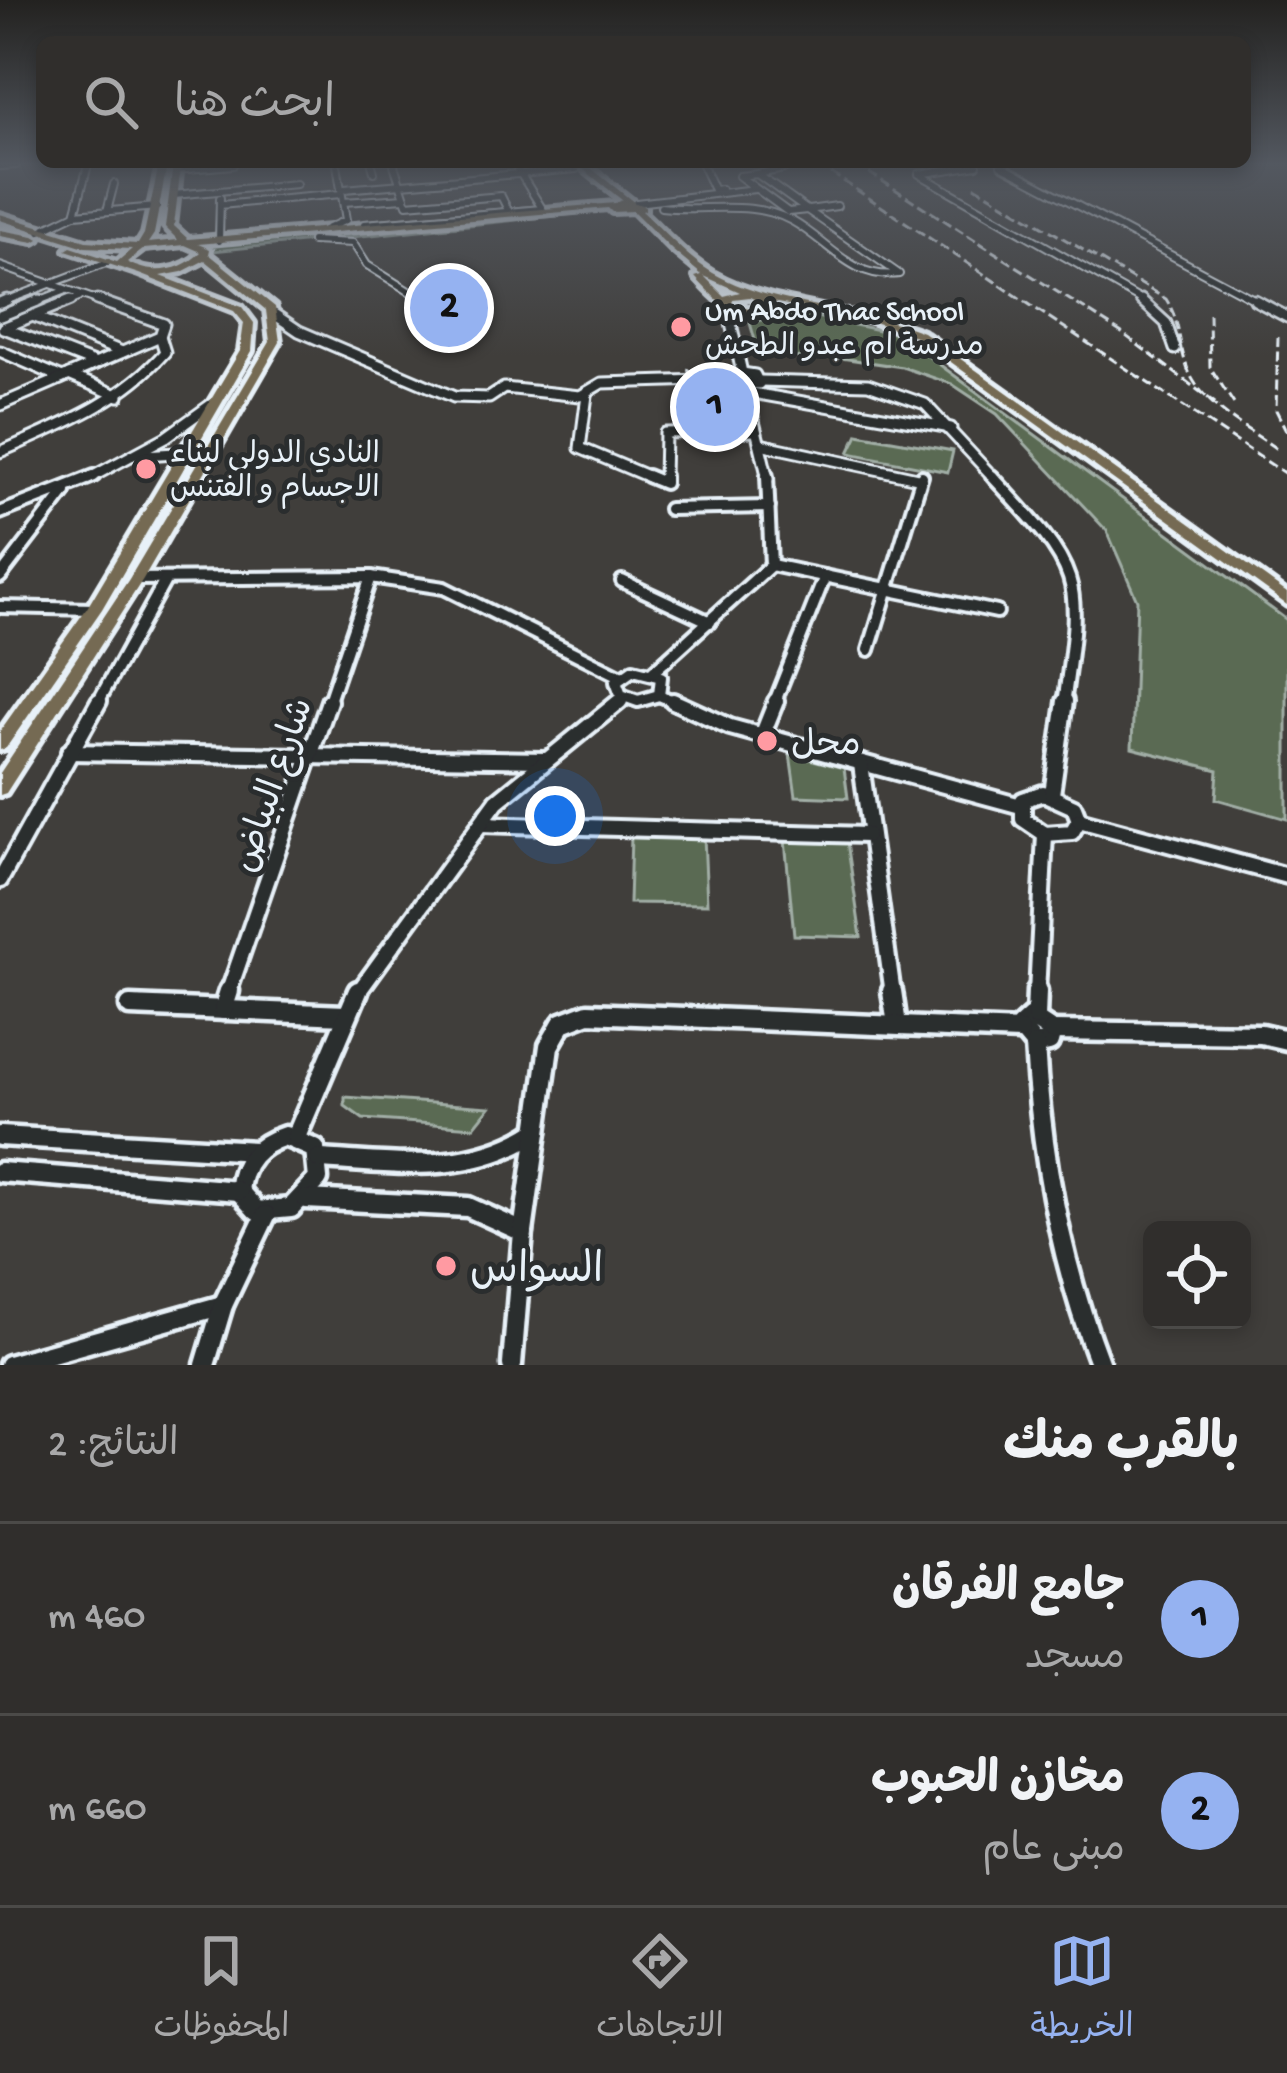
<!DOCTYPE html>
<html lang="ar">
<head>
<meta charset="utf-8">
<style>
	body { margin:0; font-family:"Gochi Hand","Playpen Sans Arabic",sans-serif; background:#3c3a38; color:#f1f3f6; direction:rtl }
	.controls { position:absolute; right:36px; bottom:36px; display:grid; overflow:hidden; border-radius:18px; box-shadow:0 6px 18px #0003 }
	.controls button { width:108px; height:108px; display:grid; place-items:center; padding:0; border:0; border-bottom:3px solid #4b4a48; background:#302e2c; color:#f1f3f6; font:60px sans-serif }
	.you { position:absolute; left:555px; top:816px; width:42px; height:42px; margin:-30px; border:9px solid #fff; border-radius:50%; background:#1a73e8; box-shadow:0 0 0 18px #1a73e833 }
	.badge { display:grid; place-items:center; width:78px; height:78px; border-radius:50%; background:#95b2f1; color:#111; font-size:39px; font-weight:700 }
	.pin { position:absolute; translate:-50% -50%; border:6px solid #fff; box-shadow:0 3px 12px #0006 }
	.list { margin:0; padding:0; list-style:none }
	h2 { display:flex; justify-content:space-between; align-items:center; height:156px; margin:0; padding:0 48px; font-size:51px }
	h2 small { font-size:39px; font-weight:400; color:#a8a8a9 }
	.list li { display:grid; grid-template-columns:78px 1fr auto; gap:36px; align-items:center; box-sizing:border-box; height:192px; padding:0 48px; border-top:3px solid #4b4a48 }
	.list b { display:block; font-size:45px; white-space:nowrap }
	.list p { margin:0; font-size:39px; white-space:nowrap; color:#a8a8a9 }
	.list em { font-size:39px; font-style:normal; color:#a8a8a9 }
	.icon { flex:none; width:66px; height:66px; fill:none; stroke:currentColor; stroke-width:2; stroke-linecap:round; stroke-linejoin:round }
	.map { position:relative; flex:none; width:1287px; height:1365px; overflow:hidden; direction:ltr }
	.search { position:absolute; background:#302e2c; box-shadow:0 6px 18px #0003; left:36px; right:36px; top:36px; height:132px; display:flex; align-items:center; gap:30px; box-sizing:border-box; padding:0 42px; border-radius:18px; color:#a8a8a9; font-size:45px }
	.sheet { height:540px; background:#302e2c }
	nav { display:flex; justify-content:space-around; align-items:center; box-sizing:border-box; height:168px; border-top:3px solid #4b4a48; background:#302e2c; font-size:33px; color:#a8a8a9 }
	nav a { display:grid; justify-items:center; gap:6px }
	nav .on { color:#95b2f1 }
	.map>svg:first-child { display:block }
</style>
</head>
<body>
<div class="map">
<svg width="1287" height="1365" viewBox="0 0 1287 1365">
	<rect width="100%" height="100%" fill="#403e3b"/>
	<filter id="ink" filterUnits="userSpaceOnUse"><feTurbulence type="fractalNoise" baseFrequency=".00833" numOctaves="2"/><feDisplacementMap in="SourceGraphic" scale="24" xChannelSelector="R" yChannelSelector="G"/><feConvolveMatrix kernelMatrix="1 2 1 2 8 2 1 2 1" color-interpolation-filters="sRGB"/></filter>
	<g filter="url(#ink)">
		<g fill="#5a6a53" stroke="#a1aea6" stroke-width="3">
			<polygon points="603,207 605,211 213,251 207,243"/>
			<polygon points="792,312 898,334 1287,620 1287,819 1216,799 1218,770 1132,748 1137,600 1107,531 997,414 952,384 902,367 841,358 760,357 750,323"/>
			<polygon points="858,434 953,451 948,472 849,453"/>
			<polygon points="790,754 844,768 848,798 796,796"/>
			<polygon points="631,836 704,836 707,904 629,903"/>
			<polygon points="785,840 847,842 861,937 794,935"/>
			<polygon points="345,1097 490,1107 474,1127 363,1119 345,1106"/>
		</g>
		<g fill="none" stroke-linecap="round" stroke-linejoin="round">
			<defs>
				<g id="minor-far4">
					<polyline points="372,165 374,172"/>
					<polyline points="394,165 407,204 501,196 508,210"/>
					<polyline points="515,165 543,210"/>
					<polyline points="702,165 714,190 721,189"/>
					<polyline points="977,165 919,174 1146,303"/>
					<polyline points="1001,165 1261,303"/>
					<polyline points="0,166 16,165"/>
					<polyline points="176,170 233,165"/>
					<polyline points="757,174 784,169"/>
					<polygon points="757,174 807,210 788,212 739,176"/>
					<polyline points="344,189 576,169"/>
					<polyline points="173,195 296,184"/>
					<polyline points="343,202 405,198"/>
					<polyline points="636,203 755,189"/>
					<polyline points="220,205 341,194"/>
					<path d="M661 207C704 212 752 199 792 221 830 242 851 280 899 274L807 210"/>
					<polyline points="808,210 837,206"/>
					<polyline points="107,211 114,184"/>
					<polyline points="75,214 157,207"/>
					<polyline points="364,224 542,209"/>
					<polyline points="324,230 346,220 337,165"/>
					<polyline points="40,231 75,214 88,165"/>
					<polyline points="219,241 220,198"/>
					<polyline points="312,241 353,243 367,265 428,303"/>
					<polyline points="0,266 105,303"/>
					<polyline points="0,303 108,262"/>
					<polyline points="33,303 64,291"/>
					<polyline points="64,303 79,297"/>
				</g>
				<g id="minor-far3">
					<polyline points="423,300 429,304"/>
					<polyline points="1141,300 1166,323 1175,349"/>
					<polyline points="1255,300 1287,317"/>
					<polyline points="0,303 7,300"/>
					<polyline points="727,305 742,373"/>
					<polyline points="274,314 299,331 454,397 489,398 504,388 580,396 602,383 703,380"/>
					<polyline points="0,316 40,300"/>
					<polyline points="33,316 122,352"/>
					<polyline points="3,328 71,300"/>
					<polyline points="4,328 96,364"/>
					<polyline points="0,351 62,378"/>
					<polygon points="742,373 755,375 759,384 729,382"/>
					<polyline points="69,375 119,396"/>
					<polyline points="760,381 868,384 925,404 995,479"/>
					<polyline points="746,388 768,479"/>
					<polyline points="747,392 951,428"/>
					<polyline points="587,395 580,448 654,479"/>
					<polyline points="0,405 160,336 164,324 97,300"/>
					<polyline points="760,444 922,479"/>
					<path d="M0 452C61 425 120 403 165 352L160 336"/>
					<polyline points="144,455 191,452"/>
					<polyline points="88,479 166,437 216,401"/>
					<polyline points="664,479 665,433 756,431"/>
				</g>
				<g id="minor-far2">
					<polyline points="647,476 664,483 664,476"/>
					<path d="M992 476C1082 573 1083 573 1064 704"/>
					<polyline points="669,509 769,507"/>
					<polyline points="0,513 94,476"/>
					<polyline points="771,565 997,612"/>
					<polyline points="0,577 65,492"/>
					<polyline points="136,579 371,577 444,588 620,676"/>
					<polyline points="622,581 710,622"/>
					<polyline points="0,607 94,609"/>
					<polyline points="869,650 922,476"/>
					<polygon points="633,670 661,677 659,695 638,701 621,695 616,682"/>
					<polyline points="653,672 771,565 767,476"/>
					<polyline points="659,695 680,704"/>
					<polyline points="97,704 166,579"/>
					<polyline points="328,704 371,577"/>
					<polyline points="616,704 625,697"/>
					<polyline points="774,704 825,576"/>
				</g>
				<g id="minor-far1">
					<polyline points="673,701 730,727 1021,806"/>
					<polyline points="762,736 776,701"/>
					<polyline points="69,752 546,760"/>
					<polyline points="861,764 893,994"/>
					<polygon points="1043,793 1074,807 1079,820 1072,832 1045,834 1023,819 1023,800"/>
					<polyline points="1052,794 1065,701"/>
					<polyline points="1079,820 1287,876"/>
					<polyline points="481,824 867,835"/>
					<polyline points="0,880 99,701"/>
					<polyline points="228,994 329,701"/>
					<polyline points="357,994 497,801 620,701"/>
					<polyline points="1037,994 1045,834"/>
				</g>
				<g id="minor">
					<polyline points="892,991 897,1025"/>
					<polyline points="130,1006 345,1015"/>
					<polyline points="223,1010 229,991"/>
					<polygon points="1031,1017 1052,1031 1049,1042 1035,1045 1020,1027"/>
					<polyline points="1036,1017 1037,991"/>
					<polyline points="1052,1031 1261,1034 1287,1040"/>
					<path d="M1035 1045C1041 1156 1060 1261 1100 1365"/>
					<polyline points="0,1136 255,1151"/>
					<path d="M285 1136 315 1149 318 1179 291 1208 257 1211 239 1191C242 1161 257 1145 285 1136Z"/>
					<polyline points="296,1137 358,991"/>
					<path d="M319 1159C395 1163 470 1176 537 1131"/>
					<polyline points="0,1172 239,1191"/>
					<polyline points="306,1199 468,1207 523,1232"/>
					<polyline points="9,1365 223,1305"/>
					<polyline points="205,1365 223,1305 266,1215"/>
					<polyline points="512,1365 523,1232 549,1046 562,1023 588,1013 1020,1031"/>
				</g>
				<g id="major">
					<path d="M159 165H167L154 234 148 243 178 240 165 227 173 165H181L174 226 188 239 615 203 622 200 578 165H587L635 203 645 206V210L642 211C665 232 686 257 713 273 774 308 856 306 923 332L1287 593V605L915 336 868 320 772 302C747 335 714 298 695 277L702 275 672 250 633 211 612 212 608 208 198 244 210 249 209 254 275 307 280 342 143 579 6 793 0 795V773L129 579 270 342 266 310 205 260 182 272 161 276 242 307 254 323 252 351 102 609 6 748 0 750V731L87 608 240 351 244 323 234 311 139 274 66 250 71 247 117 262 132 249 85 247 0 220V214L86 241 138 244 144 234ZM185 245 201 252C181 272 152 276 127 262L144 249ZM704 276 740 292 724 296ZM750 297 761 303 749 308 732 304 733 299Z"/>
					<polygon points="0,230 34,236 39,239 34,242 0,236"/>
				</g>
			</defs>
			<use href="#minor-far4" stroke="#e8f1f8" stroke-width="10"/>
			<use href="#minor-far3" stroke="#e8f1f8" stroke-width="15"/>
			<use href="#minor-far2" stroke="#e8f1f8" stroke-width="18"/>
			<use href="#minor-far1" stroke="#e8f1f8" stroke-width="22"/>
			<use href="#minor" stroke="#e8f1f8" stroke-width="27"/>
			<use href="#major" stroke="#e8f1f8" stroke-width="10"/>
			<use href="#minor-far4" stroke="#2a2d2e" stroke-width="6"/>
			<use href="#minor-far3" stroke="#2a2d2e" stroke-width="9"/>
			<use href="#minor-far2" stroke="#2a2d2e" stroke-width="10"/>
			<use href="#minor-far1" stroke="#2a2d2e" stroke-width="14"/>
			<use href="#minor" stroke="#2a2d2e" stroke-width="18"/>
			<use href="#major" fill="#756b52" fill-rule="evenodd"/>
			<g stroke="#e8f1f8" stroke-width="3" stroke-dasharray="10 4.5" stroke-linecap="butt">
				<polyline points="819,165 1287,475"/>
				<polyline points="857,165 1122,333 1219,406"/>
				<path d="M975 186 1166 299C1180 321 1178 341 1186 364 1198 404 1246 427 1278 450"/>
				<polyline points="1209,314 1210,367 1234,404"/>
				<polyline points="1278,337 1276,410 1287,432"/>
			</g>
		</g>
		<polygon fill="#62564c" stroke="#e8f1f8" stroke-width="3" points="689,371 744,403 743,422 694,423 689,390"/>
		<polygon fill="#726458" stroke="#e8f1f8" stroke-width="3" points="689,371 737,372 744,403 695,404"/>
	</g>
	<linearGradient id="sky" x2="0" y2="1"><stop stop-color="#232220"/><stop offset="0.46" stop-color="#535860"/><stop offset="1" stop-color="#535860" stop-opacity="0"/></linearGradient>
	<rect width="1287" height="356" fill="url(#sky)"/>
	<g fill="#ff9aa2" stroke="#2a2d2e" stroke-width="4.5">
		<circle cx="681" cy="327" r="12"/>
		<circle cx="146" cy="469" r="12"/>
		<circle cx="767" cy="741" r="12"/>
		<circle cx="446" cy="1266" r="12"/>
	</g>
	<g text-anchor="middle" stroke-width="10" stroke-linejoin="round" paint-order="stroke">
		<g font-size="30" fill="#e8f1f8" stroke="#2a2d2e" text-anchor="start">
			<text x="705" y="320">Um Abdo Thac School<tspan x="705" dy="34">مدرسة ام عبدو الطحش</tspan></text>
			<text x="170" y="462">النادي الدولي لبناء<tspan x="170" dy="34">الاجسام و الفتنس</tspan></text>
		</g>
		<g font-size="36" fill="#e8f1f8" stroke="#2a2d2e" text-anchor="start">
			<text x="791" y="754">محل</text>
		</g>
		<g font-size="36" fill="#e8f1f8" stroke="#2a2d2e">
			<text transform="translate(270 784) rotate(-71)" y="13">شارع البياض</text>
		</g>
		<g font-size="42" fill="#e8f1f8" stroke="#2a2d2e" text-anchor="start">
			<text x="470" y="1281">السواس</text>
		</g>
	</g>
</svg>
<div class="controls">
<button><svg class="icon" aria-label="locate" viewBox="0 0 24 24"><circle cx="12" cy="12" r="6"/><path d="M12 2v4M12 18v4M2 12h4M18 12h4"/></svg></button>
</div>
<div class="you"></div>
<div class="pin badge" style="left:715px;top:407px">1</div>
<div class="pin badge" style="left:449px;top:308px">2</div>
<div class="search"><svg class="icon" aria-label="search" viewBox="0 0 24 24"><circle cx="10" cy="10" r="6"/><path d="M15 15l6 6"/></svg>ابحث هنا</div>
</div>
<section class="sheet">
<h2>بالقرب منك<small>النتائج: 2</small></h2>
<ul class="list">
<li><span class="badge">1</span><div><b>جامع الفرقان</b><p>مسجد</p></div><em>460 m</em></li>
<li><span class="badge">2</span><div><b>مخازن الحبوب</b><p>مبنى عام</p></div><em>660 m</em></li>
</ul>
</section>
<nav>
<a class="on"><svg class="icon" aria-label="map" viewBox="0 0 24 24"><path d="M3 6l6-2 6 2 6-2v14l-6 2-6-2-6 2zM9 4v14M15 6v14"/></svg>الخريطة</a>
<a><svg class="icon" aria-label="directions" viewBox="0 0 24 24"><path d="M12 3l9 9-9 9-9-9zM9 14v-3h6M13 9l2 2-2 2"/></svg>الاتجاهات</a>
<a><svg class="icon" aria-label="saved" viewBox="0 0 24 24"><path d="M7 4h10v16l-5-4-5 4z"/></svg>المحفوظات</a>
</nav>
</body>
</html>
